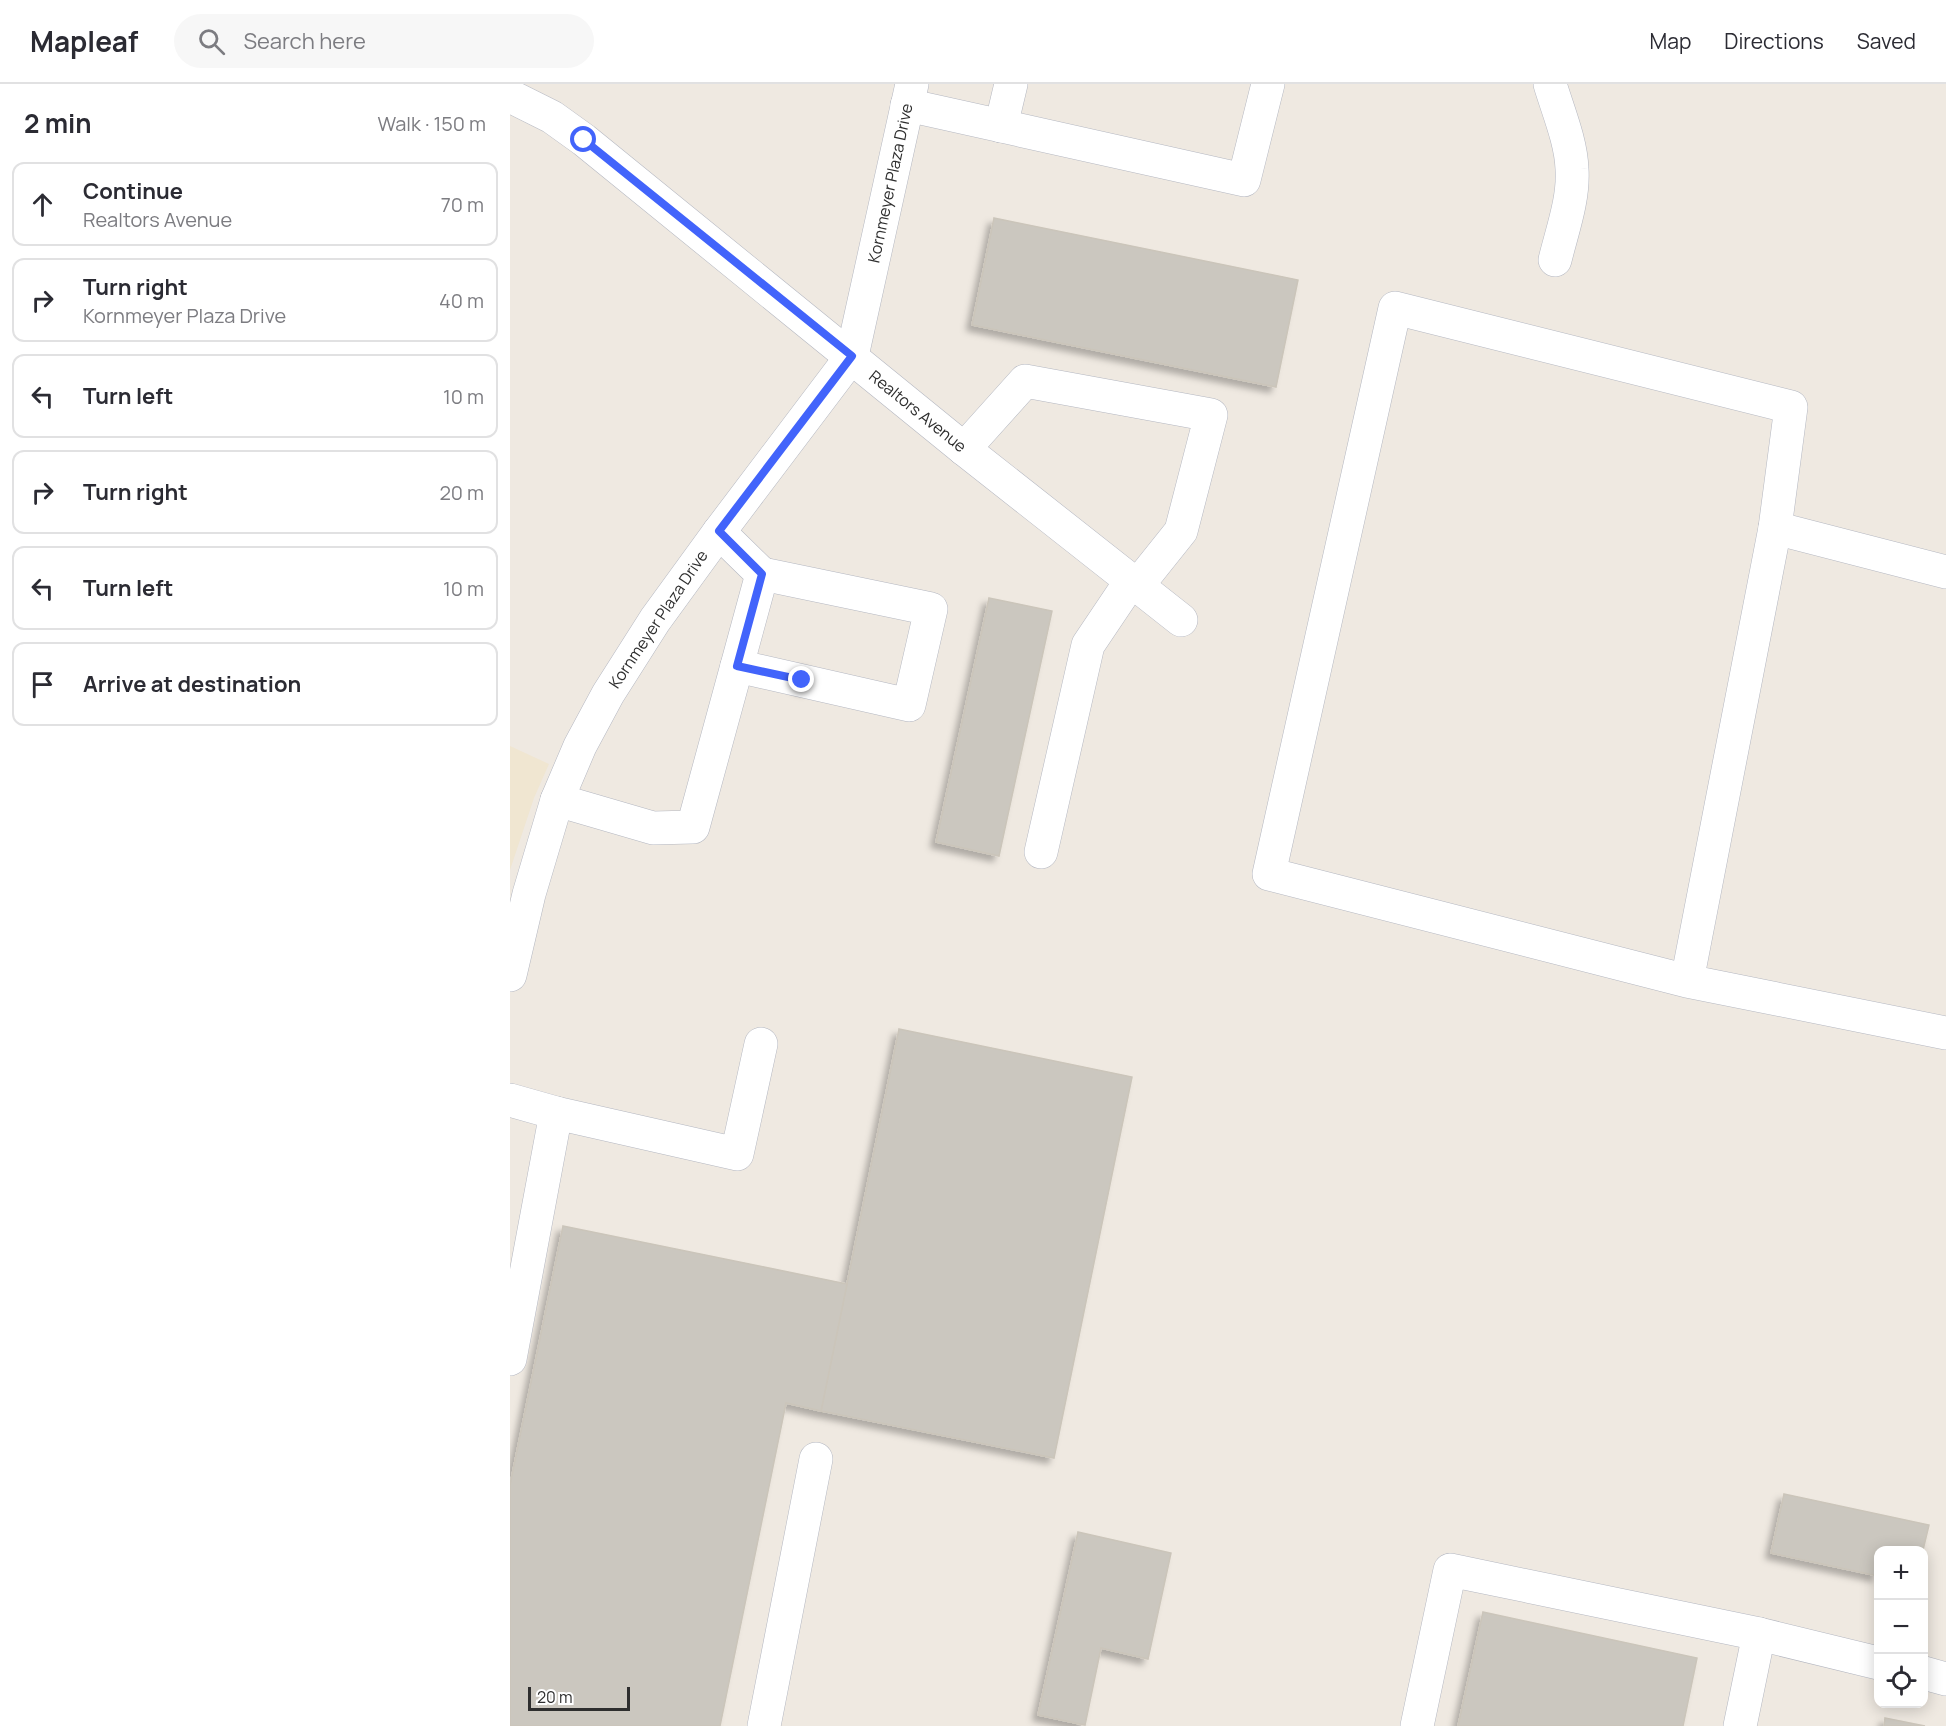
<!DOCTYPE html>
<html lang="en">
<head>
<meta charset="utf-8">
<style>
	body { margin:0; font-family:Manrope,sans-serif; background:#f7f7f7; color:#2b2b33 }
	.controls { position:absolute; right:18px; bottom:18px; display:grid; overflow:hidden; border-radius:12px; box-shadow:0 3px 15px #0003 }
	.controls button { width:54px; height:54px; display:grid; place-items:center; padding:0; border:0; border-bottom:2px solid #e1e1e2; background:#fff; color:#2b2b33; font:30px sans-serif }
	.scale { position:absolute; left:18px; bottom:15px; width:102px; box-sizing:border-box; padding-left:6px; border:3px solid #2e2e2e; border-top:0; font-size:16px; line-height:21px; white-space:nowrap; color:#2e2e2e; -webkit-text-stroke:4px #fff; paint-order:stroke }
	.stop { position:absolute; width:18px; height:18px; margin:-14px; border:4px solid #4264fb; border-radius:50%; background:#fff }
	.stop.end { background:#4264fb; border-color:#fff; box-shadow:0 2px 6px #0008 }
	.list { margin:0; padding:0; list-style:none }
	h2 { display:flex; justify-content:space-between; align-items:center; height:78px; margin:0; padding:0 24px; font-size:26px }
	h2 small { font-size:20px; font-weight:400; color:#7c7c81 }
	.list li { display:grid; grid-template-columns:39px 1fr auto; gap:18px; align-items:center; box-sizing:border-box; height:84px; margin:0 12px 12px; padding:0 12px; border:2px solid #e1e1e2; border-radius:12px }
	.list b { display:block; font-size:22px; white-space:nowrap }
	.list p { margin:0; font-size:20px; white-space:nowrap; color:#7c7c81 }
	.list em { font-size:20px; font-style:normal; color:#7c7c81 }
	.icon { flex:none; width:33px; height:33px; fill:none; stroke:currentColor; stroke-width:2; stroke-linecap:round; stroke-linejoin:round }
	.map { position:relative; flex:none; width:1436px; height:1642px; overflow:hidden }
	header { display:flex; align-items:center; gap:36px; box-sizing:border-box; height:84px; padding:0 30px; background:#fff; border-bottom:2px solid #e1e1e2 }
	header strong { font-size:28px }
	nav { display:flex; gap:33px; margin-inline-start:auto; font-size:21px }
	.search { width:420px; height:54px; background:#f7f7f7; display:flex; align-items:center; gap:15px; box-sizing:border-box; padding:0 21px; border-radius:33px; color:#7c7c81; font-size:22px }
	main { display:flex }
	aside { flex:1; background:#fff }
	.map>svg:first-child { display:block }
</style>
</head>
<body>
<header>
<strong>Mapleaf</strong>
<div class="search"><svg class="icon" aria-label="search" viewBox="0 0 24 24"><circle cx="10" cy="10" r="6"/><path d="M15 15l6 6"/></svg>Search here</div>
<nav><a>Map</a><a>Directions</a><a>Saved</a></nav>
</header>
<main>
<aside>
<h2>2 min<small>Walk · 150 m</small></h2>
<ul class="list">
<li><svg class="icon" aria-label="ahead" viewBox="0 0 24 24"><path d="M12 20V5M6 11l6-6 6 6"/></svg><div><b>Continue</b><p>Realtors Avenue</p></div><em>70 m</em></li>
<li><svg class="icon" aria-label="right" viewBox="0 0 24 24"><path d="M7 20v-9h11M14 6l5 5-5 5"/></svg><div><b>Turn right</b><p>Kornmeyer Plaza Drive</p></div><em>40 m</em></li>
<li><svg class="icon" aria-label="left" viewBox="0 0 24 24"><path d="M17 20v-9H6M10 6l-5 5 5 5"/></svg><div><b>Turn left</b></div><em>10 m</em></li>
<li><svg class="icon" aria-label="right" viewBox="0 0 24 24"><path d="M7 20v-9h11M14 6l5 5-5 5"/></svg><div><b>Turn right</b></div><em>20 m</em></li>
<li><svg class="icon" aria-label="left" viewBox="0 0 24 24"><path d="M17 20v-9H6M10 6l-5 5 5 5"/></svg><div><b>Turn left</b></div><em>10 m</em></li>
<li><svg class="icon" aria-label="arrive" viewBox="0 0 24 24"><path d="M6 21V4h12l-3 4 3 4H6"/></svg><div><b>Arrive at destination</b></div></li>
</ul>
</aside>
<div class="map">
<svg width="1436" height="1642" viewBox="0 0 1436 1642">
	<defs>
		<filter id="shadow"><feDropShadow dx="-5.5" dy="5.5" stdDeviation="3" flood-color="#0004"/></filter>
	</defs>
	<rect width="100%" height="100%" fill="#efe9e1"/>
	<polygon fill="#f0e6d1" points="0,662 39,680 24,714 0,786"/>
	<g fill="#cbc7bf" stroke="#cbc5ba" stroke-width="1.5" filter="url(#shadow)">
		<polygon points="484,134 788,196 766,303 462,241"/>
		<polygon points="479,514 542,527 489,772 426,758"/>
		<polygon points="389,945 622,993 544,1374 311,1327"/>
		<polygon points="53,1142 337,1200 311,1327 276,1319 210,1642 0,1642 0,1401"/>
		<polygon points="1274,1410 1419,1441 1413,1466 1368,1466 1368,1492 1261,1469"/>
		<polygon points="568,1448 661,1469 638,1575 591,1564 575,1641 528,1631"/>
		<polygon points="973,1528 1187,1574 1173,1642 948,1642"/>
		<polygon points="1375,1634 1415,1642 1374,1642"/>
	</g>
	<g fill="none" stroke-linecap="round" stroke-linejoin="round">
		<defs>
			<g id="minor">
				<path d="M1040 0C1048 27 1061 57 1062 85 1064 115 1052 147 1045 176"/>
				<polyline points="0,12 42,33 74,56 454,365 671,536"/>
				<polyline points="397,21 734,96 758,0"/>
				<polyline points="491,42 501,0"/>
				<polyline points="454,365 515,297 701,331 671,447 627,502"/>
				<polyline points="1265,444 1436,488"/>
				<polyline points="227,582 399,621 421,525 252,490"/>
				<polyline points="47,716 143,744 183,743 252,490 209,448"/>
				<polyline points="531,768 578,561 621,497"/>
				<polyline points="0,891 19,810 47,716 70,662 98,610 145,536 209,448 342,272 402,0"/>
				<polyline points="1177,897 1265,444 1281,323 885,224 759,790 1177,897 1436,949"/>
				<polyline points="0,1016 46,1029 0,1275"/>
				<polyline points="46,1029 227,1070 251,960"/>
				<polyline points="1414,1589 1436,1595"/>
				<polyline points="254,1642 306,1375"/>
				<polyline points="907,1642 940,1486 1249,1550 1368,1579"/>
				<polyline points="1230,1642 1249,1550"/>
			</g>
		</defs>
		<use href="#minor" stroke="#b4b7c1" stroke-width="34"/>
		<use href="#minor" stroke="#fff" stroke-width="33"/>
	</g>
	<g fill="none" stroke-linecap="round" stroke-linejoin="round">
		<polyline stroke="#4264fb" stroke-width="8" points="74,56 342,272 209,447 252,490 227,582 292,596"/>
	</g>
	<g text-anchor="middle" stroke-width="4.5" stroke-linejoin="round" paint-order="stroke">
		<g font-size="16" fill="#2e2e2e" stroke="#fff">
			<text transform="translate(380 99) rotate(-78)" y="6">Kornmeyer Plaza Drive</text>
			<text transform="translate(408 327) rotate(39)" y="6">Realtors Avenue</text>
			<text transform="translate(148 535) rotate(-56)" y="6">Kornmeyer Plaza Drive</text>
		</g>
	</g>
</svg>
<div class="controls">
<button>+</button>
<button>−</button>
<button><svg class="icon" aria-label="locate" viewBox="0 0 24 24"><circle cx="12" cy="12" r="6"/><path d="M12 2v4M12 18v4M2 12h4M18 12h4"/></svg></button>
</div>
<div class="scale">20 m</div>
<div class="stop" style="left:74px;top:56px"></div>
<div class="stop end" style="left:292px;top:596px"></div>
</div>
</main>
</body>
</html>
